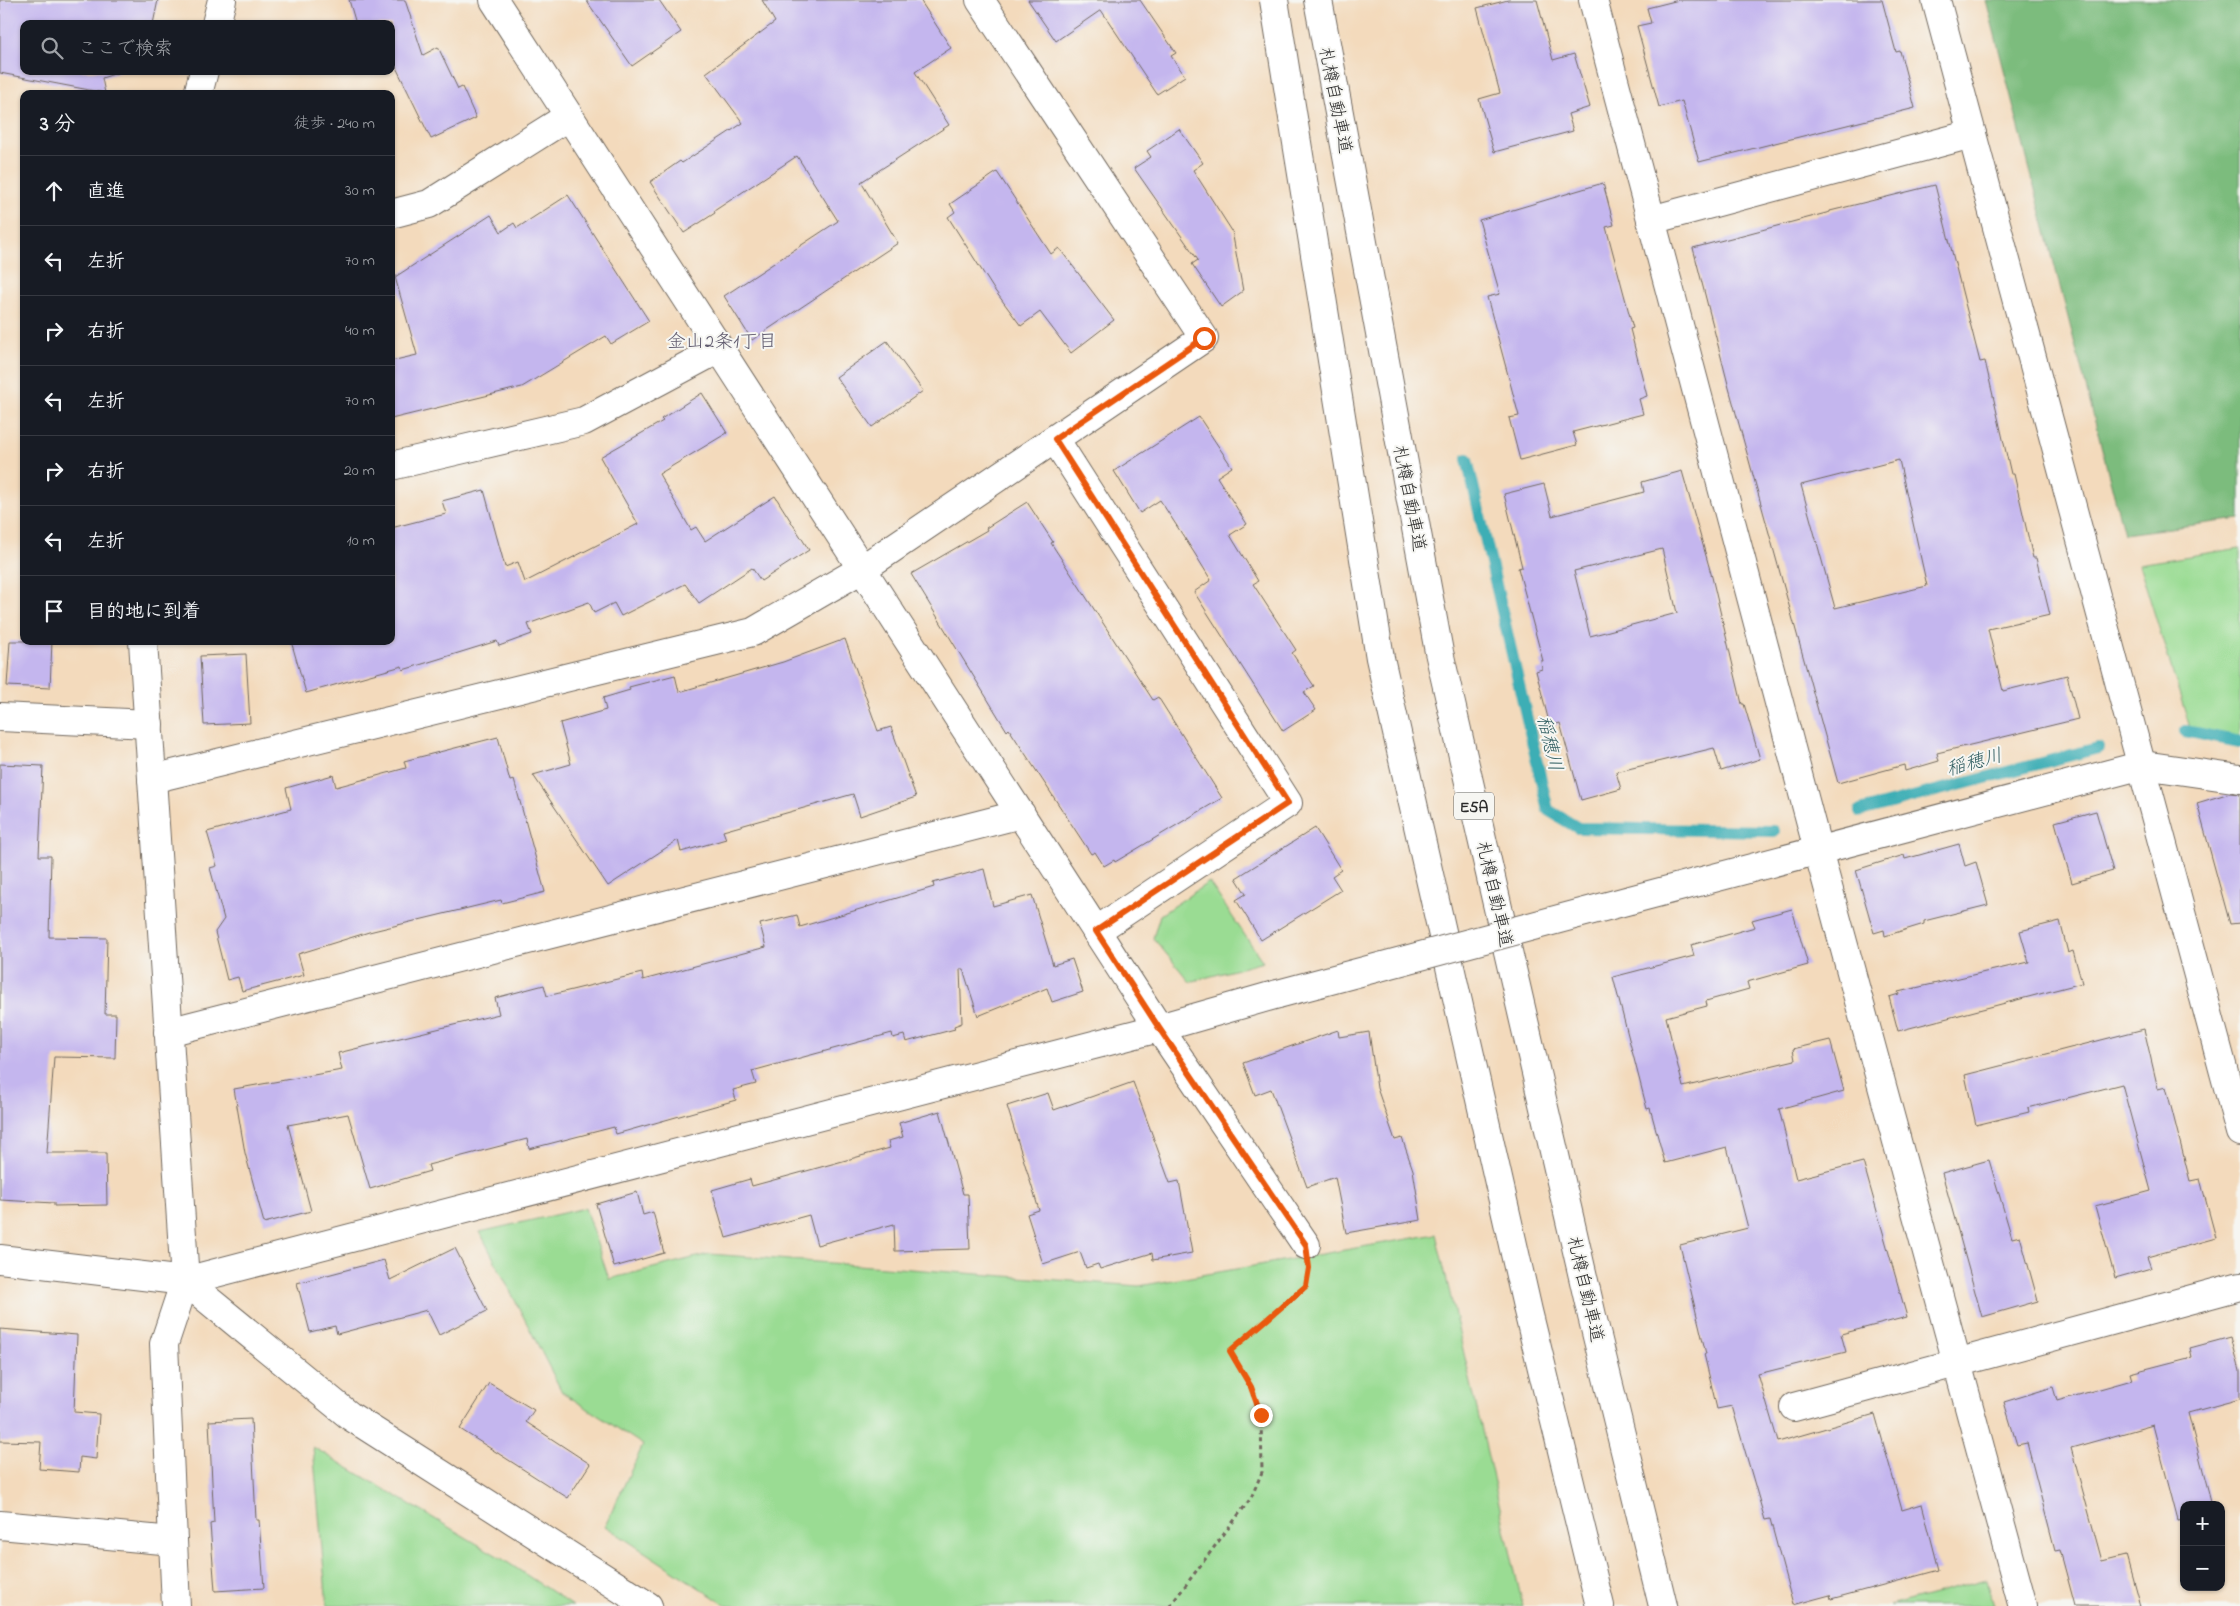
<!DOCTYPE html>
<html lang="ja">
<head>
<meta charset="utf-8">
<style>
	body { margin:0; font-family:"Indie Flower","Klee One",sans-serif; background:#20242c; color:#f1f3f6 }
	.controls { position:absolute; right:15px; bottom:15px; display:grid; overflow:hidden; border-radius:10px; box-shadow:0 1px 4px #0004 }
	.controls button { width:45px; height:45px; display:grid; place-items:center; padding:0; border:0; border-bottom:1px solid #363941; background:#171b24; color:#f1f3f6; font:25px sans-serif }
	.stop { position:absolute; width:15px; height:15px; margin:-11px; border:4px solid #ea580c; border-radius:50%; background:#fff }
	.stop.end { background:#ea580c; border-color:#fff; box-shadow:0 1px 5px #0008 }
	.list { margin:0; padding:0; list-style:none }
	h2 { display:flex; justify-content:space-between; align-items:center; height:65px; margin:0; padding:0 20px; font-size:21px }
	h2 small { font-size:16px; font-weight:400; color:#9ea1a6 }
	.list li { display:grid; grid-template-columns:32px 1fr auto; gap:15px; align-items:center; box-sizing:border-box; height:70px; padding:0 20px; border-top:1px solid #363941 }
	.list b { display:block; font-size:19px; white-space:nowrap }
	.list em { font-size:16px; font-style:normal; color:#9ea1a6 }
	.icon { flex:none; width:28px; height:28px; fill:none; stroke:currentColor; stroke-width:2; stroke-linecap:round; stroke-linejoin:round }
	.map { position:relative; flex:none; width:2240px; height:1606px; overflow:hidden }
	.search { position:absolute; background:#171b24; box-shadow:0 1px 4px #0004; left:20px; top:20px; width:375px; height:55px; display:flex; align-items:center; gap:12px; box-sizing:border-box; padding:0 18px; border-radius:10px; color:#9ea1a6; font-size:19px }
	.panel { position:absolute; background:#171b24; box-shadow:0 1px 4px #0004; left:20px; top:90px; width:375px; height:555px; border-radius:10px }
	.map>svg:first-child { display:block }
</style>
</head>
<body>
<div class="map">
<svg width="2240" height="1606" viewBox="0 0 2240 1606">
	<rect width="100%" height="100%" fill="#f6f6f2"/>
	<filter id="ink" filterUnits="userSpaceOnUse"><feTurbulence type="fractalNoise" baseFrequency=".02" numOctaves="2"/><feDisplacementMap in="SourceGraphic" scale="10" xChannelSelector="R" yChannelSelector="G"/><feConvolveMatrix kernelMatrix="1 2 1 2 8 2 1 2 1" color-interpolation-filters="sRGB"/></filter>
	<filter id="wash" filterUnits="userSpaceOnUse"><feTurbulence type="fractalNoise" baseFrequency=".0096" numOctaves="4" result="noise"/><feDisplacementMap in="SourceGraphic" scale="20" xChannelSelector="R" yChannelSelector="G"/><feGaussianBlur stdDeviation="1.12" result="paint"/><feColorMatrix in="noise" values="0 0 0 0 0 0 0 0 0 0 0 0 0 0 0 0 0 1.4 0 .05"/><feComposite in="paint" operator="in"/></filter>
	<g filter="url(#wash)">
		<rect width="100%" height="100%" fill="#f3dabc"/>
		<g fill="#9adc93" stroke="#62845f">
			<polygon points="2240,548 2240,739 2190,728 2139,564"/>
			<polygon points="1209,882 1263,962 1190,982 1153,938 1160,915"/>
			<polygon points="585,1208 609,1279 709,1254 1139,1286 1436,1234 1523,1606 727,1606 605,1526 643,1445 562,1392 480,1232"/>
			<polygon points="313,1447 501,1558 573,1606 327,1606"/>
			<polygon points="1986,1580 1993,1606 1889,1606"/>
		</g>
		<polygon fill="#7bbc7d" stroke="#537454" points="1986,0 2240,0 2240,519 2124,534"/>
		<g fill="none" stroke-linecap="round" stroke-linejoin="round">
			<g stroke="#3caeb5" stroke-width="12">
				<polyline points="1467,459 1548,810 1578,828 1774,831"/>
				<polyline points="2185,731 2240,742"/>
				<polyline points="1860,811 2098,748"/>
			</g>
		</g>
		<g id="blocks">
			<g fill="#c4b6ee" fill-rule="evenodd">
				<polygon points="0,0 158,0 153,24 24,24 24,71 123,71 102,78 105,93 0,73"/>
				<polygon points="349,0 405,0 423,55 438,47 458,89 462,87 476,118 431,139 391,57 391,24 356,24"/>
				<polygon points="586,0 659,0 681,32 632,66"/>
				<polygon points="762,0 920,0 951,48 915,72 949,125 861,182 898,243 752,340 724,296 838,221 797,156 714,211 715,213 684,233 650,182 680,161 682,163 743,123 706,73 775,22"/>
				<polygon points="1028,0 1140,0 1176,53 1171,56 1185,76 1157,94 1101,10 1056,41"/>
				<polygon points="1508,0 1537,0 1553,60 1574,54 1590,107 1568,114 1573,131 1494,152 1479,99 1500,93 1477,8"/>
				<polygon points="1679,0 1882,0 1896,52 1900,51 1915,108 1699,162 1682,101 1659,107 1637,26 1651,23 1647,8"/>
				<polygon points="1179,129 1203,163 1193,170 1232,231 1243,291 1221,307 1192,264 1198,260 1134,168 1151,157 1147,151"/>
				<polygon points="997,172 1051,254 1059,248 1114,320 1071,353 1040,312 1021,326 993,288 948,217 955,212 950,204"/>
				<polygon points="1603,183 1614,225 1606,227 1633,328 1630,329 1647,396 1639,399 1643,414 1573,432 1577,445 1520,460 1509,418 1519,416 1487,297 1500,294 1479,220"/>
				<path d="M1935 185 1980 362 1985 361 2011 474H2014L2033 558H2036L2050 615 1988 629 2003 691 2067 675 2078 719 1937 753 1939 761 1905 771 1904 765 1838 783 1729 388 1693 248 1830 212V211ZM1899 460 1927 586 1835 608 1801 485Z"/>
				<polygon points="568,195 649,321 611,344 606,336 522,387 391,419 391,361 417,355 395,277 491,215 501,232 514,223 517,228"/>
				<polygon points="887,341 923,391 872,427 836,377"/>
				<polygon points="702,393 727,433 659,474 691,530 696,527 705,541 775,496 809,550 761,581 752,568 699,603 685,584 621,616 614,603 594,613 589,602 528,624 532,634 499,646 497,641 403,670 402,666 306,693 291,641 391,641 391,528 446,514 442,501 484,490 505,567 518,562 525,582 638,524 600,457 663,421 661,419"/>
				<polygon points="1199,417 1232,467 1217,477 1247,524 1230,535 1258,581 1253,584 1296,650 1292,653 1314,686 1304,692 1316,710 1283,731 1194,592 1211,580 1195,554 1160,500 1140,513 1114,471"/>
				<path d="M1682 471 1712 577 1742 704H1744L1760 759 1721 771 1714 748 1616 772 1621 789 1581 800 1560 723 1550 726 1536 671 1542 669 1541 661H1543L1518 568 1522 567 1504 494 1544 484 1552 516 1644 492 1642 482ZM1662 549 1677 613 1590 636 1574 571Z"/>
				<polygon points="1027,502 1053,542 1051,543 1153,700 1158,697 1222,798 1115,862 1114,860 1104,866 1095,852 1091,854 1009,729 1007,731 911,574 987,530 986,528"/>
				<polygon points="845,639 878,731 891,727 916,797 860,816 853,794 723,831 726,839 681,852 678,840 608,886 533,775 571,764 560,723 606,710 603,698 630,690 629,687 675,675 679,692 783,662"/>
				<polygon points="10,641 52,641 50,688 7,686"/>
				<polygon points="246,654 250,723 204,725 200,656"/>
				<polygon points="498,737 510,781 514,780 545,892 502,903 501,900 369,932 298,954 304,975 242,991 238,977 227,980 215,932 224,919 210,868 217,866 207,832 291,809 286,788 333,775 336,787 406,768 404,761"/>
				<polygon points="0,764 43,766 39,856 51,856 49,937 107,938 105,1014 116,1014 115,1058 54,1057 47,1153 106,1153 107,1205 54,1206 54,1203 0,1200"/>
				<polygon points="2230,793 2240,794 2240,923 2230,924 2197,803"/>
				<polygon points="2096,811 2113,871 2072,883 2055,822"/>
				<polygon points="1315,828 1341,870 1332,876 1341,890 1261,940 1236,900 1246,894 1236,878"/>
				<polygon points="1959,844 1965,866 1976,862 1988,905 1924,921 1924,924 1885,936 1884,930 1874,933 1856,870 1904,855 1905,859"/>
				<polygon points="984,869 993,906 1032,895 1053,965 1072,959 1083,992 1052,1002 1047,988 978,1016 963,969 960,969 962,1023 954,1026 955,1029 906,1042 904,1035 893,1038 892,1033 752,1071 756,1084 733,1090 736,1100 616,1134 614,1127 529,1149 527,1139 428,1165 430,1171 370,1189 348,1114 288,1125 311,1211 264,1223 245,1153 234,1089 342,1070 338,1053 499,1014 495,998 544,985 547,996 642,973 643,980 766,947 760,924 797,915 800,927 934,887 933,883"/>
				<polygon points="1792,909 1808,965 1747,982 1749,989 1706,1001 1707,1006 1666,1017 1683,1087 1795,1060 1793,1049 1830,1040 1844,1091 1779,1109 1796,1179 1863,1162 1907,1317 1841,1334 1846,1352 1758,1374 1778,1442 1875,1414 1902,1510 1922,1504 1939,1570 1831,1599 1830,1595 1793,1605 1770,1519 1765,1520 1732,1406 1717,1409 1704,1354 1706,1354 1680,1245 1748,1228 1727,1147 1665,1163 1650,1108 1647,1109 1613,977 1694,956 1691,945 1755,927 1752,920"/>
				<polygon points="2060,921 2068,953 2073,951 2082,983 1898,1031 1889,997 1899,994 1898,992 2029,962 2020,931"/>
				<polygon points="2144,1029 2158,1089 2166,1087 2190,1181 2200,1179 2216,1238 2147,1257 2151,1268 2115,1278 2095,1206 2151,1191 2122,1084 2028,1108 2029,1112 1976,1125 1965,1075"/>
				<polygon points="1338,1030 1339,1037 1369,1032 1377,1088 1395,1140 1402,1138 1413,1170 1421,1220 1346,1233 1335,1177 1307,1187 1271,1089 1255,1095 1243,1063"/>
				<polygon points="1133,1082 1170,1183 1179,1181 1192,1253 1153,1260 1152,1253 1100,1269 1098,1264 1086,1268 1080,1252 1043,1264 1027,1214 1039,1210 1007,1106 1048,1093 1054,1110"/>
				<polygon points="940,1111 963,1194 968,1194 970,1249 895,1251 894,1224 817,1245 809,1215 726,1238 712,1190 750,1179 752,1186 890,1148 888,1141 903,1137 899,1123"/>
				<polygon points="1989,1160 2012,1238 2020,1236 2038,1301 1982,1317 1942,1173"/>
				<polygon points="637,1192 643,1215 653,1212 664,1253 614,1267 596,1204"/>
				<polygon points="455,1248 487,1311 439,1335 427,1310 337,1334 335,1326 310,1332 297,1283 384,1260 390,1280"/>
				<polygon points="0,1329 77,1335 74,1412 99,1414 96,1459 80,1457 79,1472 39,1469 41,1442 0,1441"/>
				<polygon points="2231,1337 2240,1371 2240,1399 2188,1413 2212,1505 2184,1505 2184,1520 2178,1521 2153,1425 2071,1448 2102,1561 2126,1555 2140,1606 2075,1606 2060,1550 2055,1551 2027,1443 2017,1445 2004,1402 2053,1387 2057,1401 2132,1380 2130,1373 2192,1357 2190,1348"/>
				<polygon points="489,1383 534,1410 526,1422 590,1464 568,1498 460,1429"/>
				<polygon points="251,1419 256,1520 259,1520 264,1588 215,1591 210,1524 214,1523 209,1421"/>
			</g>
		</g>
	</g>
	<g filter="url(#ink)">
		<use href="#blocks" fill-opacity="0" stroke="#71685e" stroke-width="1"/>
		<g fill="none" stroke-linecap="round" stroke-linejoin="round">
			<defs>
				<g id="street">
					<polyline points="494,0 1159,1028 1306,1245"/>
					<polyline points="1593,0 1818,850 2023,1606"/>
					<polyline points="1936,0 2240,1132"/>
					<polyline points="391,214 429,204 569,116"/>
					<polyline points="1651,220 1972,134"/>
					<polyline points="1055,439 1288,803 1096,931"/>
					<polyline points="391,466 584,421 719,349"/>
					<polyline points="0,717 149,724"/>
					<polyline points="152,779 753,632 862,569 1204,338 980,0"/>
					<polyline points="1630,900 2143,765 2240,779"/>
					<polyline points="168,1032 1021,814"/>
					<polyline points="185,1281 1159,1028 1278,994"/>
					<polyline points="1794,1407 2240,1286"/>
					<polyline points="0,1525 173,1541"/>
				</g>
				<g id="secondary">
					<polyline points="216,24 222,0"/>
					<polyline points="198,94 204,71"/>
					<polyline points="143,641 185,1281 164,1344 176,1606"/>
					<polyline points="0,1259 185,1281 350,1416 648,1606"/>
				</g>
				<g id="highway">
					<polyline points="1274,0 1380,658 1528,1311 1600,1606"/>
					<polyline points="1318,0 1439,652 1592,1316 1663,1606"/>
				</g>
			</defs>
			<use href="#street" stroke="#71685e" stroke-width="30"/>
			<use href="#secondary" stroke="#71685e" stroke-width="30"/>
			<use href="#highway" stroke="#71685e" stroke-width="30"/>
			<polyline stroke="#71685e" stroke-width="3" stroke-dasharray="4 4" stroke-linecap="butt" points="1170,1606 1251,1498 1262,1472 1261,1415 1251,1387 1230,1351 1306,1286 1307,1280"/>
			<use href="#street" stroke="#fff" stroke-width="28"/>
			<use href="#secondary" stroke="#fff" stroke-width="28"/>
			<use href="#highway" stroke="#fff" stroke-width="28"/>
			<defs>
				<polyline id="street-bridge" points="1278,994 1630,900"/>
			</defs>
			<use href="#street-bridge" stroke="#71685e" stroke-width="30" stroke-linecap="butt"/>
			<use href="#street-bridge" stroke="#fff" stroke-width="28"/>
		</g>
	</g>
	<g fill="none" stroke-linecap="round" stroke-linejoin="round" filter="url(#ink)">
		<polyline stroke="#ea580c" stroke-width="6" points="1204,338 1055,439 1288,803 1096,931 1159,1028 1306,1245 1309,1268 1306,1286 1230,1351 1251,1387 1261,1415"/>
	</g>
	<g text-anchor="middle" stroke-width="4" stroke-linejoin="round" paint-order="stroke">
		<rect fill="#f6f6f2" stroke="#686867" stroke-width="1" x="1454" y="792.5" width="40" height="27" rx="4"/>
		<g font-size="16" font-weight="bold" fill="#2b2b2b">
			<text x="1474" y="812">E5A</text>
		</g>
		<g font-size="18" fill="#2b2b2b" stroke="#f6f6f2">
			<text transform="translate(1336 100) rotate(79)" y="6">札樽自動車道</text>
			<text transform="translate(1410 498) rotate(79)" y="6">札樽自動車道</text>
			<text transform="translate(1495 894) rotate(77)" y="6">札樽自動車道</text>
			<text transform="translate(1586 1289) rotate(77)" y="6">札樽自動車道</text>
		</g>
		<g font-size="19" fill="#615c6f" stroke="#f6f6f2">
			<text x="722" y="347">金山2条1丁目</text>
		</g>
		<g font-size="19" font-style="italic" fill="#325f62" stroke="#f6f6f2">
			<text transform="translate(1551 743) rotate(77)" y="7">稲穂川</text>
			<text transform="translate(1974 761) rotate(-15)" y="7">稲穂川</text>
		</g>
	</g>
</svg>
<div class="controls">
<button>+</button>
<button>−</button>
</div>
<div class="stop" style="left:1204px;top:338px"></div>
<div class="stop end" style="left:1261px;top:1415px"></div>
<div class="search"><svg class="icon" aria-label="search" viewBox="0 0 24 24"><circle cx="10" cy="10" r="6"/><path d="M15 15l6 6"/></svg>ここで検索</div>
<section class="panel">
<h2>3 分<small>徒歩 · 240 m</small></h2>
<ul class="list">
<li><svg class="icon" aria-label="ahead" viewBox="0 0 24 24"><path d="M12 20V5M6 11l6-6 6 6"/></svg><div><b>直進</b></div><em>30 m</em></li>
<li><svg class="icon" aria-label="left" viewBox="0 0 24 24"><path d="M17 20v-9H6M10 6l-5 5 5 5"/></svg><div><b>左折</b></div><em>70 m</em></li>
<li><svg class="icon" aria-label="right" viewBox="0 0 24 24"><path d="M7 20v-9h11M14 6l5 5-5 5"/></svg><div><b>右折</b></div><em>40 m</em></li>
<li><svg class="icon" aria-label="left" viewBox="0 0 24 24"><path d="M17 20v-9H6M10 6l-5 5 5 5"/></svg><div><b>左折</b></div><em>70 m</em></li>
<li><svg class="icon" aria-label="right" viewBox="0 0 24 24"><path d="M7 20v-9h11M14 6l5 5-5 5"/></svg><div><b>右折</b></div><em>20 m</em></li>
<li><svg class="icon" aria-label="left" viewBox="0 0 24 24"><path d="M17 20v-9H6M10 6l-5 5 5 5"/></svg><div><b>左折</b></div><em>10 m</em></li>
<li><svg class="icon" aria-label="arrive" viewBox="0 0 24 24"><path d="M6 21V4h12l-3 4 3 4H6"/></svg><div><b>目的地に到着</b></div></li>
</ul>
</section>
</div>
</body>
</html>
